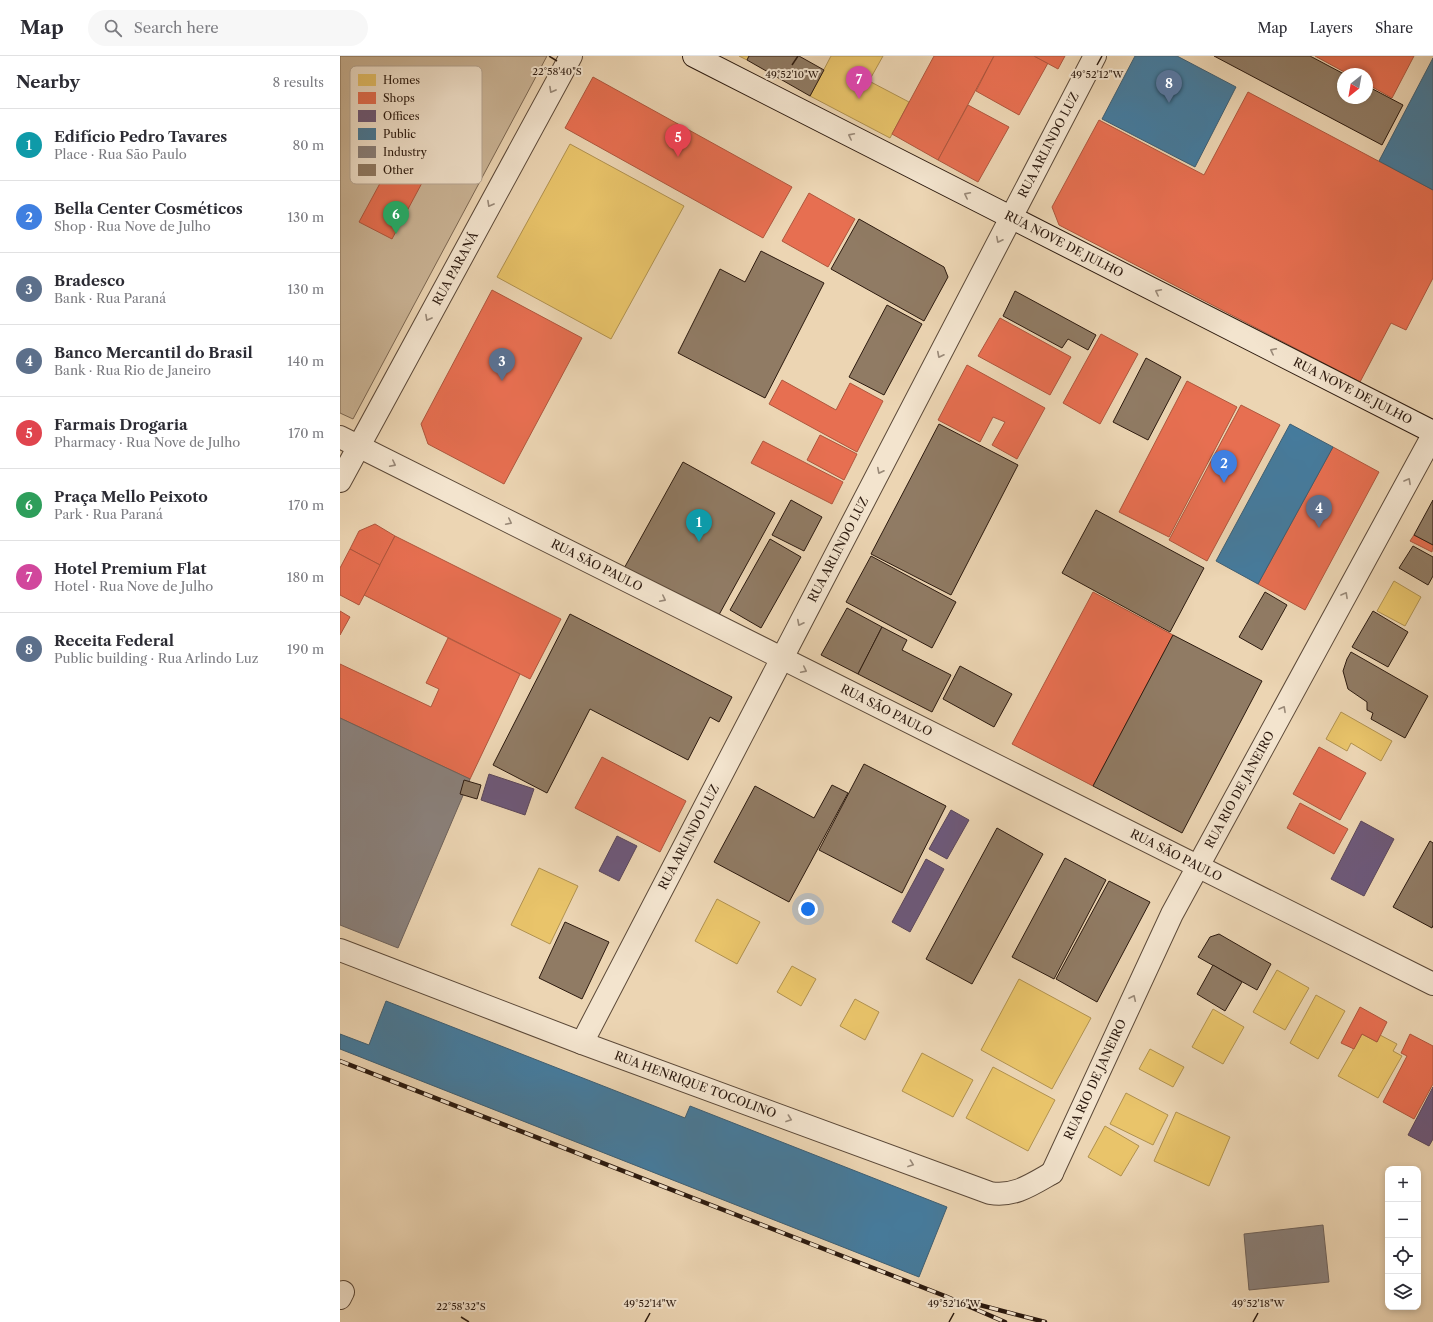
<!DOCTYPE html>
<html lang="en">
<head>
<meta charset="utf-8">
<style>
	body { margin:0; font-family:"Libre Caslon Text",serif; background:#f7f7f7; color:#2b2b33 }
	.controls { position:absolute; right:12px; bottom:12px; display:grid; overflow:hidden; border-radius:8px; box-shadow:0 2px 6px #0003 }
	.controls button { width:36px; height:36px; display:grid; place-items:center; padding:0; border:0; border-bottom:1px solid #e1e1e2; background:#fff; color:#2b2b33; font:20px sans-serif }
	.compass { position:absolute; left:997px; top:12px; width:36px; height:36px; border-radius:50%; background:#fff; box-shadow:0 2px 6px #0003; rotate:211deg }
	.you { position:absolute; left:468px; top:853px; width:14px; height:14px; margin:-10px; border:3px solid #fff; border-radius:50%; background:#1a73e8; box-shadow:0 0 0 6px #1a73e833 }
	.badge { display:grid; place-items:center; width:26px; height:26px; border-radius:50%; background:#8f2418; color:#fff; font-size:13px; font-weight:700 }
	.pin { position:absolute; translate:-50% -33px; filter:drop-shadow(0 1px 2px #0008) }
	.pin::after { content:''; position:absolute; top:21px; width:14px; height:12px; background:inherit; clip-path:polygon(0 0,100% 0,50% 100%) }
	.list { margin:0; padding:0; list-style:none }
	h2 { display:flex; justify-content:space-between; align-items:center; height:52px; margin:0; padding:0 16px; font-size:17px }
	h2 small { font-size:13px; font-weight:400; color:#7c7c81 }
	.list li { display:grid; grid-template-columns:26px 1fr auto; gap:12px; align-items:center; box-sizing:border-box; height:72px; padding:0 16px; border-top:1px solid #e1e1e2 }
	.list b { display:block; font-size:15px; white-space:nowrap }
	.list p { margin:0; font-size:13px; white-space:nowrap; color:#7c7c81 }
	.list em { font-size:13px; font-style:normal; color:#7c7c81 }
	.icon { flex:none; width:22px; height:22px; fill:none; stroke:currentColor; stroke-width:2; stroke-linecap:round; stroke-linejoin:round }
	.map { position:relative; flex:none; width:1093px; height:1266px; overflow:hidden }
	header { display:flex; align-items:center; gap:24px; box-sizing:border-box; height:56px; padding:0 20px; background:#fff; border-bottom:1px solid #e1e1e2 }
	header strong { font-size:19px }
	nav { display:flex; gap:22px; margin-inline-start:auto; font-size:14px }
	.search { width:280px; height:36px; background:#f7f7f7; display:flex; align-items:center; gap:10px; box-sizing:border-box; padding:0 14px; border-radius:22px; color:#7c7c81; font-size:15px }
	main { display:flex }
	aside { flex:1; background:#fff }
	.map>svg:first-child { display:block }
</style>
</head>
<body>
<header>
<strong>Map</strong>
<div class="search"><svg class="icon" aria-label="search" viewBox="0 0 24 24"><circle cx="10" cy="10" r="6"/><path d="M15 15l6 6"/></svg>Search here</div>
<nav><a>Map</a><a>Layers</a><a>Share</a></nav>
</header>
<main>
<aside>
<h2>Nearby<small>8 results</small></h2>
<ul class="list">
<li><span class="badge" style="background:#0f9aa8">1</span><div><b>Edifício Pedro Tavares</b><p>Place · Rua São Paulo</p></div><em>80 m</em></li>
<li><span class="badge" style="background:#3f7fe0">2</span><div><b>Bella Center Cosméticos</b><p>Shop · Rua Nove de Julho</p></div><em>130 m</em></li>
<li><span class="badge" style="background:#5c6f8a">3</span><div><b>Bradesco</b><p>Bank · Rua Paraná</p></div><em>130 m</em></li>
<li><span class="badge" style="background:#5c6f8a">4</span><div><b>Banco Mercantil do Brasil</b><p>Bank · Rua Rio de Janeiro</p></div><em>140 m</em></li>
<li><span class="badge" style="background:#e0444e">5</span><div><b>Farmais Drogaria</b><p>Pharmacy · Rua Nove de Julho</p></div><em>170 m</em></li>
<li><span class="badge" style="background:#2e9e5b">6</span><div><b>Praça Mello Peixoto</b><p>Park · Rua Paraná</p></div><em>170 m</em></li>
<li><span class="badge" style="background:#d1479c">7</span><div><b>Hotel Premium Flat</b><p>Hotel · Rua Nove de Julho</p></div><em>180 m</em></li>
<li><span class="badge" style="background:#5c6f8a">8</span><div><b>Receita Federal</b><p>Public building · Rua Arlindo Luz</p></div><em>190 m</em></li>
</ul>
</aside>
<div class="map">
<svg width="1093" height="1266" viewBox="0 0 1093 1266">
	<rect width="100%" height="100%" fill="#ecd5b3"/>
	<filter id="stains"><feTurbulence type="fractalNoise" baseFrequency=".005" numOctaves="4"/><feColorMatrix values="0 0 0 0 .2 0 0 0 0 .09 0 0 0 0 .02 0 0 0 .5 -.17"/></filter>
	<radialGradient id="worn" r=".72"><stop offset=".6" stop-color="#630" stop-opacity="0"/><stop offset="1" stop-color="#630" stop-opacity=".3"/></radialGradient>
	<polygon fill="#cbb597" stroke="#7c6853" points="0,0 207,0 13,363 0,357"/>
	<g fill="#e9c46a" stroke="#b0914f">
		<polygon points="399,0 409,0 407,4"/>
		<polygon points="491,0 543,0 529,25 569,46 550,82 470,40"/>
		<polygon points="230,88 344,150 271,283 157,221"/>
		<polygon points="1054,525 1081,541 1065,570 1037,555"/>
		<polygon points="1001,656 1052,685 1041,705 1011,687 1007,695 986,683"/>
		<polygon points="199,812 238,830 210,888 171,869"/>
		<polygon points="377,843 420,866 397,908 355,885"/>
		<polygon points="452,910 476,923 461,950 437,936"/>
		<polygon points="937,914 969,932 945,974 913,956"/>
		<polygon points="679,923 751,962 712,1033 641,994"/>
		<polygon points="976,939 1005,955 978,1003 950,987"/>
		<polygon points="515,943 539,956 525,984 500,970"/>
		<polygon points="873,953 904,971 883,1008 852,991"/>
		<polygon points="1022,978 1037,986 1040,979 1057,988 1053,995 1062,1000 1038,1042 998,1020"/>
		<polygon points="810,993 844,1011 833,1031 799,1013"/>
		<polygon points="582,997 633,1024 613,1061 562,1035"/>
		<polygon points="653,1011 715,1044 688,1095 626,1062"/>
		<polygon points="786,1037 828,1059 813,1089 770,1068"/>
		<polygon points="836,1056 890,1081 869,1130 814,1105"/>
		<polygon points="765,1070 799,1090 781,1120 748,1101"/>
	</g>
	<g fill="#e76f51" stroke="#af563d">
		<polygon points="594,0 654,0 598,104 552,78"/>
		<polygon points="654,0 694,0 708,7 679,59 636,35"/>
		<polygon points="694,0 725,0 718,13"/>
		<polygon points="975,0 1074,0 1052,42 1027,28 1027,18 1008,18"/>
		<polygon points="253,21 452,131 423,182 225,72"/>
		<polygon points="908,36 1093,134 1093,222 1066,274 1051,267 1020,326 719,169 712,151 759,64 864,119"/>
		<polygon points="628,49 669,71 638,126 598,104"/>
		<polygon points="51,107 83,125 52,183 19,166"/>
		<polygon points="469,137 515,163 488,211 442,185"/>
		<polygon points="152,234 242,282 164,428 88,388 81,368"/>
		<polygon points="660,262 731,301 710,339 638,300"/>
		<polygon points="761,278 798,298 760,368 723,347"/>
		<polygon points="627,309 705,352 677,403 652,389 665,366 653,361 640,386 598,364"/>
		<polygon points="442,324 496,354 510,327 543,345 517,396 429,348"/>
		<polygon points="847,325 897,351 829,481 779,456"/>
		<polygon points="901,349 940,369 867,505 829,484"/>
		<polygon points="480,379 517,398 504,424 467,404"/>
		<polygon points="423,385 503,426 492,448 411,407"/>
		<polygon points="993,391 1039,416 965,554 918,528"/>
		<polygon points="35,468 55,480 40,509 10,493 19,475"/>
		<polygon points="1074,479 1093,489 1092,496 1070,485"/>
		<polygon points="55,480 221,563 190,623 24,539"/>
		<polygon points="10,493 40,509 19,549 0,539 0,512"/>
		<polygon points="753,536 833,579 753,730 672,688"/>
		<polygon points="0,555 10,561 0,579"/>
		<polygon points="108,582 180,618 130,723 0,662 0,608 91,651 99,633 86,627"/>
		<polygon points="979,691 1026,717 1000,764 953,738"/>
		<polygon points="262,701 346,745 320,796 235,752"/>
		<polygon points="960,747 1008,773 994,798 947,772"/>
		<polygon points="1020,951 1047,966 1037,986 1022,978 1014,993 1001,987"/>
		<polygon points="1070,978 1093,990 1093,1028 1074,1063 1043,1046 1067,1000 1061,997"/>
	</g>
	<g fill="#6d597a" stroke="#5a465a">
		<polygon points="149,718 194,733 185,759 141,744"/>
		<polygon points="611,754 629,764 607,803 589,793"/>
		<polygon points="1021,765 1054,783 1024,840 991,823"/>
		<polygon points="277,780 297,790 279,825 259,815"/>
		<polygon points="586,803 604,813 570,876 552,866"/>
		<polygon points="1093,1031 1093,1083 1089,1090 1068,1079"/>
	</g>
	<g fill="#457b9d" stroke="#3e5e72">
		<polygon points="795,0 837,0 896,31 855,111 762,63"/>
		<polygon points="1093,2 1093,134 1039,105"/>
		<polygon points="950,368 993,391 918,528 876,505"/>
		<polygon points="46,945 345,1062 350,1050 607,1151 579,1221 0,993 0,978 29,989"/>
	</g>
	<g fill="#8a817c" stroke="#6e625b">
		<polygon points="0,662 130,723 58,892 0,869"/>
		<polygon points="983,1169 989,1226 909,1234 904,1178"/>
	</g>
	<g fill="#907b64" stroke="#2c1a0f">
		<polygon points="409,0 459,0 484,14 470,40 407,4"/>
		<polygon points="874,0 970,0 1004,18 1003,42 1027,42 1027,30 1063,49 1042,89"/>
		<polygon points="519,163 604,211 608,221 584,265 491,213"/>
		<polygon points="421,195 484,227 425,342 338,297 380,213 405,226"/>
		<polygon points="675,235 756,279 748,294 728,283 722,292 663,260"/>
		<polygon points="547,249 582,268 544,339 509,321"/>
		<polygon points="806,302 841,321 808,384 773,366"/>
		<polygon points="599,368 678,409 611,539 531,498"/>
		<polygon points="343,406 435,457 375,566 282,516"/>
		<polygon points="451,444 482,461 464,495 432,479"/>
		<polygon points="1093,444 1093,489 1074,479"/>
		<polygon points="756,454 864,512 830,576 722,517"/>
		<polygon points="430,483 461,501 421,572 390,554"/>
		<polygon points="1073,490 1093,501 1093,520 1088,529 1059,512"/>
		<polygon points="531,500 616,546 592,592 506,546"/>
		<polygon points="925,536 947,549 922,594 899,581"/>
		<polygon points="507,552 542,571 518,618 481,599"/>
		<polygon points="1033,555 1068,576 1048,611 1012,591"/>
		<polygon points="230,558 392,641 379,666 370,661 348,704 250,653 207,737 153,709"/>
		<polygon points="542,571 567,584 562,594 611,619 592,656 518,618"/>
		<polygon points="833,579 922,625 842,777 753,730"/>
		<polygon points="1011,596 1088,640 1065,682 1031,663 1033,657 1027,654 1027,646 1008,633 1003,615 1007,603"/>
		<polygon points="620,610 672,638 654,671 603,643"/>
		<polygon points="524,708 606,750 562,837 479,794"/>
		<polygon points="124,724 141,729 137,743 120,738"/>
		<polygon points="492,729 508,737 449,846 374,806 415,730 474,762"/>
		<polygon points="657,772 703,798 632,928 586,903"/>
		<polygon points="1090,785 1093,787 1093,869 1092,872 1053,851"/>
		<polygon points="725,802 766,824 714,923 672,901"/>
		<polygon points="769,825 810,846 757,946 716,923"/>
		<polygon points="225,866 269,886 242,943 199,922"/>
		<polygon points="879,878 931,908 917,934 858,901 870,881"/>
		<polygon points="873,909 902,926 885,955 857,938"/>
	</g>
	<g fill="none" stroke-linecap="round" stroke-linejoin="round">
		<defs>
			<g id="street">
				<path id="s1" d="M0 381 1093 928"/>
				<path id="s2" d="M0 425 231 0"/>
				<path id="s3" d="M0 894 242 987 650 1137C674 1141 691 1129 712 1117"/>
				<path id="s4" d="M242 987 755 0"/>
				<path id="s5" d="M712 1117 832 858 1093 379"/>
				<polyline points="0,1242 3,1236"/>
			</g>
			<g id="secondary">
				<path id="s6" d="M354 0 1093 376"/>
			</g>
		</defs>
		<use href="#street" stroke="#5c4938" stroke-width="24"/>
		<use href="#secondary" stroke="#2c1a0f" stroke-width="24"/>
		<use href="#street" stroke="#f3e4ce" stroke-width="22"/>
		<use href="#secondary" stroke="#f3e4ce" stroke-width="22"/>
		<defs>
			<g id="rail">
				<polyline points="0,1005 605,1240 665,1266"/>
				<polyline points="632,1247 705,1266"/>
			</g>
		</defs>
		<use href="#rail" stroke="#2c1a0f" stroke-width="4.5"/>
		<use href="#rail" stroke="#f3e4ce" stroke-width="3" stroke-dasharray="9" stroke-linecap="butt"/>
	</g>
	<defs><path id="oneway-chevron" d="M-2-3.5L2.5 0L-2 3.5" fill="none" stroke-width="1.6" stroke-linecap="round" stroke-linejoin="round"/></defs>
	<g stroke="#998978">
		<use href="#oneway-chevron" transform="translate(212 34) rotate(119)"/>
		<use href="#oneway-chevron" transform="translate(511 80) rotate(-153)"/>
		<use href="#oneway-chevron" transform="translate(627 139) rotate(-153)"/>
		<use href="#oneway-chevron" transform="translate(150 148) rotate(119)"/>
		<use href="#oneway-chevron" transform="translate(659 184) rotate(117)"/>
		<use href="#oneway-chevron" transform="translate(818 236) rotate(-153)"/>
		<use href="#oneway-chevron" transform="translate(88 262) rotate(119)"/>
		<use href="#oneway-chevron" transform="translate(933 295) rotate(-153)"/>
		<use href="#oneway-chevron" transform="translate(600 299) rotate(117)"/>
		<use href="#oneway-chevron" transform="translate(53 408) rotate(27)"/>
		<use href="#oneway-chevron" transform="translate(540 415) rotate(117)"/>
		<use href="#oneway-chevron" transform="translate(1068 425) rotate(-61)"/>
		<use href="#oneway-chevron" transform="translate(169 466) rotate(27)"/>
		<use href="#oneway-chevron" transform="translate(1005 539) rotate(-61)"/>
		<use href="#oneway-chevron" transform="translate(323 543) rotate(27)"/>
		<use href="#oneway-chevron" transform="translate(460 567) rotate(117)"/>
		<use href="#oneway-chevron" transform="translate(464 614) rotate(26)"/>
		<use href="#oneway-chevron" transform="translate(943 653) rotate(-61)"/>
		<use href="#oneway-chevron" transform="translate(793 942) rotate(-65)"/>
		<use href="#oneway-chevron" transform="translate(449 1063) rotate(20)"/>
		<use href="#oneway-chevron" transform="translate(571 1108) rotate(20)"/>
	</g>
	<path fill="none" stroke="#2c1a0f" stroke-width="1.5" d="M209 0 217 5M452 9 458 0M757 9 762 0M121 1261 129 1266M305 1266 310 1257M609 1266 614 1257M913 1266 918 1257"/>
	<g text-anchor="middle" stroke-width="4" stroke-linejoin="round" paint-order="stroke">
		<g font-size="12" fill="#2c1a0f" stroke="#f3e4ce">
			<text dy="4" stroke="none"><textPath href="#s4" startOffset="1012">RUA ARLINDO LUZ</textPath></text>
			<text dy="4" stroke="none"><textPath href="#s6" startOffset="415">RUA NOVE DE JULHO</textPath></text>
			<text dy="4" stroke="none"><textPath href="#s2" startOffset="242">RUA PARANÁ</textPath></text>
			<text dy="4" stroke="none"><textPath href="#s6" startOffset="739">RUA NOVE DE JULHO</textPath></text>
			<text dy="4" stroke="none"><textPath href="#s4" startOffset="556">RUA ARLINDO LUZ</textPath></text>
			<text dy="4" stroke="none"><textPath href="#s1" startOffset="287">RUA SÃO PAULO</textPath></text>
			<text dy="4" stroke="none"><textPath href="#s1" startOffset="611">RUA SÃO PAULO</textPath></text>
			<text dy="4" stroke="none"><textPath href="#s5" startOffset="427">RUA RIO DE JANEIRO</textPath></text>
			<text dy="4" stroke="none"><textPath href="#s4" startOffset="232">RUA ARLINDO LUZ</textPath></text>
			<text dy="4" stroke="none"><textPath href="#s1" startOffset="935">RUA SÃO PAULO</textPath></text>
			<text dy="4" stroke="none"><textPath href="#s5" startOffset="103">RUA RIO DE JANEIRO</textPath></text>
			<text dy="4" stroke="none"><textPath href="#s3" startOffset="380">RUA HENRIQUE TOCOLINO</textPath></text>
		</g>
	</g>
	<rect x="10" y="10" width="132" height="118" rx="6" fill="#f3e4ce" stroke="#b7a795" stroke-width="1"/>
	<rect x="18" y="18" width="18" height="12" fill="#e9c46a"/>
	<rect x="18" y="36" width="18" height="12" fill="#e76f51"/>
	<rect x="18" y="54" width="18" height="12" fill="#6d597a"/>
	<rect x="18" y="72" width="18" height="12" fill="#457b9d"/>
	<rect x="18" y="90" width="18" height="12" fill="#8a817c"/>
	<rect x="18" y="108" width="18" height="12" fill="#907b64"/>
	<g font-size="11" fill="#2c1a0f">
		<text x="43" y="28">Homes</text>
		<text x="43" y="46">Shops</text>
		<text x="43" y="64">Offices</text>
		<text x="43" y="82">Public</text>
		<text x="43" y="100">Industry</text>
		<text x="43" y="118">Other</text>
	</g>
	<g font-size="10" text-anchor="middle" fill="#2c1a0f" stroke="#f3e4ce" stroke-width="4" stroke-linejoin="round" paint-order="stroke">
		<text x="217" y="19">22°58'40"S</text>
		<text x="757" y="22">49°52'12"W</text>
		<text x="452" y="22">49°52'10"W</text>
		<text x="310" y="1251">49°52'14"W</text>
		<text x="614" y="1251">49°52'16"W</text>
		<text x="918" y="1251">49°52'18"W</text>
		<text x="121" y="1254">22°58'32"S</text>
	</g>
	<rect width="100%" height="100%" filter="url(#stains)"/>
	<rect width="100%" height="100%" fill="url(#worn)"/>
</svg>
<div class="controls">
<button>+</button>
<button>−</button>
<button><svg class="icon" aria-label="locate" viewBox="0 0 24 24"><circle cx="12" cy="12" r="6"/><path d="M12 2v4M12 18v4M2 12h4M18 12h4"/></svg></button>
<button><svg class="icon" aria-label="layers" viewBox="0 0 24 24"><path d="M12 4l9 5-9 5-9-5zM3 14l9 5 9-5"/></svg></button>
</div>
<svg class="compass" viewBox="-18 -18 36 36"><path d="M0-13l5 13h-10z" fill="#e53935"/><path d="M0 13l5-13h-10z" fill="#7c7c81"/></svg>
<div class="you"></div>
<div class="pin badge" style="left:359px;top:486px;background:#0f9aa8">1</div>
<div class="pin badge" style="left:884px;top:427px;background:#3f7fe0">2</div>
<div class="pin badge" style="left:162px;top:325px;background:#5c6f8a">3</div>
<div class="pin badge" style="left:979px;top:472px;background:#5c6f8a">4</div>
<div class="pin badge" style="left:338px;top:101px;background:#e0444e">5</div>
<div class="pin badge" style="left:56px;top:178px;background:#2e9e5b">6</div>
<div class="pin badge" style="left:519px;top:43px;background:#d1479c">7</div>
<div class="pin badge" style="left:829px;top:47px;background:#5c6f8a">8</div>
</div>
</main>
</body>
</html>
